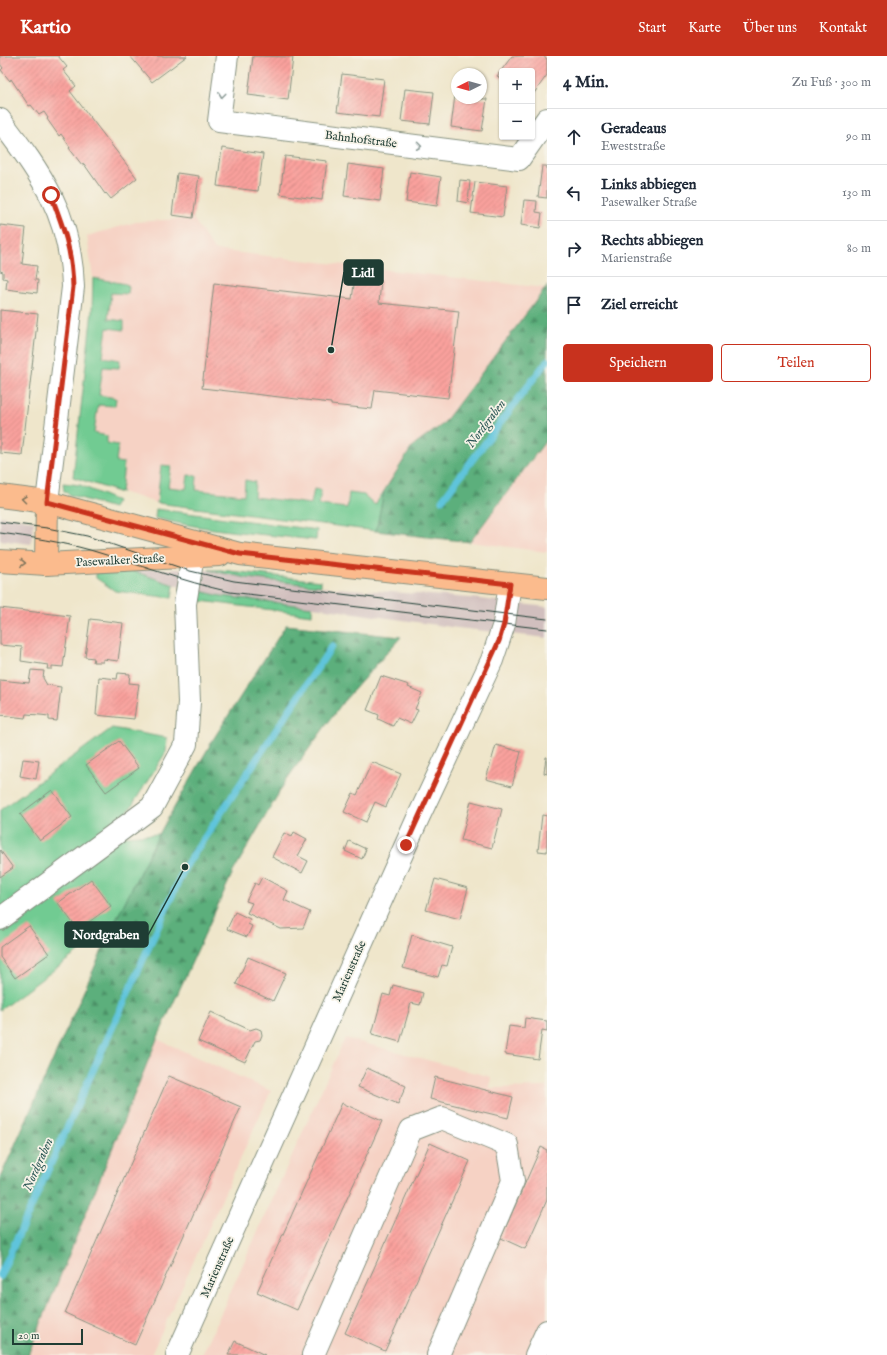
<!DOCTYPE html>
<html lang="de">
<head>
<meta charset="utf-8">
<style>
	body { margin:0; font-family:"IM FELL English",serif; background:#f2f2f3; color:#1f2937 }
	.controls { position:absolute; right:12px; top:12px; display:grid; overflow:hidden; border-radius:4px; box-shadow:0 1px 3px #0004 }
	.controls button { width:36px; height:36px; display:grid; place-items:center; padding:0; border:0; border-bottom:1px solid #e0e1e3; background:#fff; color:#1f2937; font:20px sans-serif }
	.compass { position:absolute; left:451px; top:12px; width:36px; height:36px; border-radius:50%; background:#fff; box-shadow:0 1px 3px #0004; rotate:265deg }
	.scale { position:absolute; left:12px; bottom:10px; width:71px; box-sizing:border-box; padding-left:4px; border:2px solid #1f3d34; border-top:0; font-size:11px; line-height:14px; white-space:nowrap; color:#1f3d34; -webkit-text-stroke:3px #f7f3e8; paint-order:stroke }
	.stop { position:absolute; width:12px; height:12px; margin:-9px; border:3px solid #c8321e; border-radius:50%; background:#fff }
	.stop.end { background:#c8321e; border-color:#fff; box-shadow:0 1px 4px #0008 }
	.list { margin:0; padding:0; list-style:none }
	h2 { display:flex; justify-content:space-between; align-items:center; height:52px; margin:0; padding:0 16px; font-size:17px }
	h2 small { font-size:13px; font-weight:400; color:#747a83 }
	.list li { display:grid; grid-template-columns:26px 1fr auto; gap:12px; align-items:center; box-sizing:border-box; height:56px; padding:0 16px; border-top:1px solid #e0e1e3 }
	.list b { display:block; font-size:15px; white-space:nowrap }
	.list p { margin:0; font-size:13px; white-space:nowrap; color:#747a83 }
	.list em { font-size:13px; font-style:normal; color:#747a83 }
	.actions { display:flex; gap:8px; padding:12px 16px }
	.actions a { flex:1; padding:9px 0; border:1px solid #c8321e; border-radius:4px; text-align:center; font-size:14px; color:#c8321e }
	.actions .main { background:#c8321e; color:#fff }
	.icon { flex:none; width:22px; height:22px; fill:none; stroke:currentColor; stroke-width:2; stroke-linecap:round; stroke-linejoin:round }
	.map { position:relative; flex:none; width:547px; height:1299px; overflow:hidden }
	header { display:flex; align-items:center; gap:24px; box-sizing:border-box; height:56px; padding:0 20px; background:#c8321e; color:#fff }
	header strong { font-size:19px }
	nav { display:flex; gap:22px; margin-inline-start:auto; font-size:14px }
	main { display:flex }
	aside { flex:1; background:#fff }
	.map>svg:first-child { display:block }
</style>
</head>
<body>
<header>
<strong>Kartio</strong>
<nav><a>Start</a><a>Karte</a><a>Über uns</a><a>Kontakt</a></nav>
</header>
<main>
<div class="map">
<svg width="547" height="1299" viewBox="0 0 547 1299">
	<defs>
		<pattern id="forest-firs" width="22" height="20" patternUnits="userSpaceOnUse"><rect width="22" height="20" fill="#5caf7c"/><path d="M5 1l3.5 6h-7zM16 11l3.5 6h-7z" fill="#4b9066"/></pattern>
		<pattern id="building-hatch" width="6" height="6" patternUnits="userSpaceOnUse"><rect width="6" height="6" fill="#faa19d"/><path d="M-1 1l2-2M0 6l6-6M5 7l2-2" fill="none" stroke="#ca8481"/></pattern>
	</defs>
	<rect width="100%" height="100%" fill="#f7f3e8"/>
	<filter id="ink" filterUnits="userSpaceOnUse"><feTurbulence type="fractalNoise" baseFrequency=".025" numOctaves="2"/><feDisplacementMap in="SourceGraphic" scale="8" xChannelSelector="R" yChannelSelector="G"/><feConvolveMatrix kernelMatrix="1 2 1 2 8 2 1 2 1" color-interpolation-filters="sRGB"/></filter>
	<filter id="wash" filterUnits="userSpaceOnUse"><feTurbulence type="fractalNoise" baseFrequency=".012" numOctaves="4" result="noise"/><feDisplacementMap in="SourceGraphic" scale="16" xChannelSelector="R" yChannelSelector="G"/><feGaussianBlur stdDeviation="0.9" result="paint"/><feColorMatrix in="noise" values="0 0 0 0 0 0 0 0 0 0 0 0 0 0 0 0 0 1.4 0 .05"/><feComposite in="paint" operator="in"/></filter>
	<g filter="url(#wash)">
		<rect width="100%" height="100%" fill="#efe6cb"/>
		<g fill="#f6d2c4">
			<polygon points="193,162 214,194 545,232 443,368 412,391 384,435 376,475 157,447 73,421 93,245 93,222 87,180 136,166"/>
			<polygon points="547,383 547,496 470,486"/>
			<polygon points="345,982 491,1021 490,1032 547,1031 547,1299 202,1299"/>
			<polygon points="157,983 271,1035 151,1299 15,1299"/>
		</g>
		<g fill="#d1bfbe">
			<polygon points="0,460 34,465 31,488 0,484"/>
			<polygon points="127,513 201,513 247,522 324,531 470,542 547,551 547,582 458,572 313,551 221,540 174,529"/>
		</g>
		<g fill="#71cb92" stroke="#488463">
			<polygon points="93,222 126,228 129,231 128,238 111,237 108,263 124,265 124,274 107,272 103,301 120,304 119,312 103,311 99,339 116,342 115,350 98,349 94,377 107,380 107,387 118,389 116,406 124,407 121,437 73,421 92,255"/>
			<polygon points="161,409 171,410 168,431 186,433 188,419 197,420 196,434 244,439 245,424 255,426 254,441 311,448 314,433 321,434 319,449 347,452 349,437 364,439 375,449 384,435 376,475 157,447"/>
			<polygon points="63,427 80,429 117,445 113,452 70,439 64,435"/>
			<path d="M156 453 317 474 316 484C262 478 207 475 155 462Z"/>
			<polygon points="127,513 174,529 172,542 115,535 96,522 96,515"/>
			<polygon points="209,514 220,514 321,525 321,530 247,522"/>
			<polygon points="195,534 221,540 312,551 312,559 193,544"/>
			<polygon points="112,672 167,682 166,696 124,762 0,853 0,754"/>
			<polygon points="159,778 113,870 0,954 0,873 124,780"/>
		</g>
		<g fill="url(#forest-firs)" stroke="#3e7658">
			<polygon points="547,230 547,383 470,486 376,475 384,435 412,391 443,368"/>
			<polygon points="286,569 401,581 343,646 287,723 233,816 157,983 28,1299 0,1299 0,1122 113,870 159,778 214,682"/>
		</g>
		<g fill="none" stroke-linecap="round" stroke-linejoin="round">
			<g stroke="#5ec4dc" stroke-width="7">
				<polyline points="442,444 547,305"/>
				<polyline points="0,1220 185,811 332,590"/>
			</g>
		</g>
		<g id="blocks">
			<g fill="url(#building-hatch)">
				<polygon points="0,0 58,0 67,11 63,14 76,30 70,35 137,122 111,143 106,137 105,138 84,108 82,109 69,92 70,91 66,85 61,78 59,80 47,63 48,62 44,56 39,59 31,49 29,50 11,23 10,25 1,14 3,12 0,8"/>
				<polygon points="130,0 187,0 152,26"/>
				<polygon points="253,0 293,1 288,44 248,39"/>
				<polygon points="512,0 543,0 547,3 547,19 532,40 532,15 502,15 502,23 497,20"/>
				<polygon points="342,18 384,23 379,61 337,56"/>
				<polygon points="405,33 434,36 430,68 401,65"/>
				<polygon points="455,39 457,42 487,43 482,75 451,71"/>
				<polygon points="222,92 263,98 258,135 217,130"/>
				<polygon points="285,100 327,105 322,144 280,138"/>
				<polygon points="348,108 384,113 380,145 344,140"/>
				<polygon points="542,110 547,110 547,142 538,141"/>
				<polygon points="410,116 441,121 437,150 406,146"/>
				<polygon points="177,117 199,120 193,162 172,159"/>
				<polygon points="460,124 470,125 468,147 458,145"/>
				<polygon points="475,126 507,130 503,161 471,157"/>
				<polygon points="524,144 537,145 536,156 542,157 540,172 521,169"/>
				<polygon points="0,169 26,172 22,208 37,210 35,224 38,224 37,237 6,233 7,223 3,222 3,216 0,215"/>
				<polygon points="355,222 381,225 379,247 459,255 448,342 375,334 372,353 331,349 331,347 202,332 214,227 352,243"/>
				<polygon points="0,254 38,258 22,399 0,397"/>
				<polygon points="0,552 70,560 63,611 52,610 52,613 47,613 48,609 21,605 22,591 0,589"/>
				<polygon points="90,563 123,567 118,605 103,603 103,606 93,606 94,602 85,601"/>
				<polygon points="31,614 44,615 43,622 47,629 61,631 57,665 49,664 49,660 40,659 26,658 25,662 0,659 0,624 29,627"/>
				<polygon points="118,617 130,618 129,627 139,628 134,663 96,659 99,621 117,623"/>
				<polygon points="381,620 409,629 408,631 422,637 415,653 418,654 411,668 397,662 393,670 378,663 379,659 367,654"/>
				<polygon points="119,685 139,712 106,736 86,709"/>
				<polygon points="496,689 521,696 512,730 486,723"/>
				<polygon points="546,701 547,701 547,718 544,717"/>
				<polygon points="23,703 39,705 36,723 20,720"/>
				<polygon points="372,706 401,718 386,751 375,746 366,766 344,756 353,737 357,739"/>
				<polygon points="52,734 72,761 40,785 20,758"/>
				<polygon points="471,745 502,753 492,792 461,784"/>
				<polygon points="542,759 547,760 547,796 538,795"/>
				<polygon points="294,776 307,783 298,800 308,805 302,817 272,801 284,777 292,781"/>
				<polygon points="349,785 366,793 362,803 345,795"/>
				<polygon points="0,794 13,812 0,821"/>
				<polygon points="262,821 288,835 284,844 310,856 303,872 281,873 247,857 252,847 246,845 255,827 258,829"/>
				<polygon points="91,823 111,850 78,874 58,847"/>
				<polygon points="435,823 468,832 460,863 426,854"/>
				<polygon points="235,856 250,863 248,868 252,870 247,881 227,873"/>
				<polygon points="29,870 49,898 15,922 0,901 0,891"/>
				<polygon points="412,879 452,891 447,910 442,909 438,921 403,912"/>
				<polygon points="248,901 286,917 273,945 236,928"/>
				<polygon points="393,929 423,937 420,949 411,947 400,986 372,978 383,938 390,940"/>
				<polygon points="211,956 250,974 256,972 261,974 262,979 260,984 255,985 245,1006 198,985"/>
				<polygon points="525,962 547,965 547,975 542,974 538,1003 505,998 509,970 524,972"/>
				<polygon points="367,1012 406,1030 398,1048 358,1031"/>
				<polygon points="169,1020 241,1051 135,1289 65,1257"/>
				<polygon points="435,1021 513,1041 508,1062 430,1043"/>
				<polygon points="342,1047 382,1065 297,1254 257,1236"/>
				<polygon points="430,1087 470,1105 385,1295 345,1277"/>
				<polygon points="541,1091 547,1094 547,1144 525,1193 501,1182"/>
				<polygon points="235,1285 265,1299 228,1299"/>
			</g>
		</g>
	</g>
	<g filter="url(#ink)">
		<use href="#blocks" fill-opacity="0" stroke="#879280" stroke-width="1"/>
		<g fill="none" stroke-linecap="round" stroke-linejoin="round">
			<defs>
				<g id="minor">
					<polyline points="227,0 219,65 519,103 547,63"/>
					<path d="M0 64C42 118 71 160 73 231L47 446"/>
					<polyline points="0,863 152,751 186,688 189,646 185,548 193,500"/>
					<polyline points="177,1299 418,762 492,604 504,568 510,528"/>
					<polyline points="313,1299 411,1074 442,1062 507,1089 513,1125 438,1299"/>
					<polyline points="536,1299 547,1275"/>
				</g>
				<g id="major">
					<polyline points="0,440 47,446 240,498 547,532"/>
					<polyline points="0,505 46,508 220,499"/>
					<polyline points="46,508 47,446"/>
				</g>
			</defs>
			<use href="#minor" stroke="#879280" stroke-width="24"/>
			<use href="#major" stroke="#879280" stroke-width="24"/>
			<use href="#minor" stroke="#fff" stroke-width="22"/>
			<use href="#major" stroke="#fbbb8d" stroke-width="22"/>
			<g stroke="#1f3d34" stroke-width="1">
				<polyline points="0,466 47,472 87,480 190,515 234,525 547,563"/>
				<path d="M0 477C30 481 61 486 90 494 137 508 182 525 230 536L547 573"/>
			</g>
		</g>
		<defs><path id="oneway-chevron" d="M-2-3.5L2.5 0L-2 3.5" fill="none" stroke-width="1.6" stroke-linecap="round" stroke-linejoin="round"/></defs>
		<g stroke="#8f9e9a">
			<use href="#oneway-chevron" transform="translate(222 39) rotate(97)"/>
			<use href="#oneway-chevron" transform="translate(419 90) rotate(7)"/>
		</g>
		<g stroke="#82765c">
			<use href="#oneway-chevron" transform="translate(24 443) rotate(-173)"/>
			<use href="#oneway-chevron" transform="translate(23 507) rotate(3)"/>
		</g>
	</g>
	<g fill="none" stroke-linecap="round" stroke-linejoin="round" filter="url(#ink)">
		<path stroke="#c8321e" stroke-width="5" d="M51 139C64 173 72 194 73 231L47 446 240 498 510 528 504 568 499 585 406 789"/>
	</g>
	<g text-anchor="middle" stroke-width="3.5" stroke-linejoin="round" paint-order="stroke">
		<g font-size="12" fill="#1f3d34" stroke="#f7f3e8">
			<text transform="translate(361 83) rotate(7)" y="4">Bahnhofstraße</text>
			<text transform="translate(120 504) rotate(-3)" y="4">Pasewalker Straße</text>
			<text transform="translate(349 915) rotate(-66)" y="4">Marienstraße</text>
			<text transform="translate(217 1211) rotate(-66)" y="4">Marienstraße</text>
		</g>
		<g font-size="13" font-style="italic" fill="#2c5856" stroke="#f7f3e8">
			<text transform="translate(485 367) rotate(-53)" y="5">Nordgraben</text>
			<text transform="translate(37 1108) rotate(-66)" y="5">Nordgraben</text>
		</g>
	</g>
	<path fill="none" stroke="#1f3d34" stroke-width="1.5" d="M331 294L344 216M185 811L148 879"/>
	<g fill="#1f3d34" stroke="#f7f3e8" stroke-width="1.5">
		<circle cx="331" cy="294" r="4"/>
		<circle cx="185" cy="811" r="4"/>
	</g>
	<g fill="#1f3d34" stroke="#1f3d34" stroke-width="1.5">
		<rect x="344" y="204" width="39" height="25" rx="4"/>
		<rect x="65" y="866" width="83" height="25" rx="4"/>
	</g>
	<g font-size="13" text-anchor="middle" font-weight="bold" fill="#fff">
		<text x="363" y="221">Lidl</text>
		<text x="106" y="883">Nordgraben</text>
	</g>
</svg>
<div class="controls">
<button>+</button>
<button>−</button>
</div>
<svg class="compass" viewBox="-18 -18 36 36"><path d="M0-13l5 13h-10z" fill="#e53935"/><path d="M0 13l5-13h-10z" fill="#747a83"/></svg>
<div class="scale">20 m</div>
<div class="stop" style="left:51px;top:139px"></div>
<div class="stop end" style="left:406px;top:789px"></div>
</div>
<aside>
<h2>4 Min.<small>Zu Fuß · 300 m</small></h2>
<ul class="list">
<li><svg class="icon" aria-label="ahead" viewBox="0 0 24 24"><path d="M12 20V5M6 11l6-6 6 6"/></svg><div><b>Geradeaus</b><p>Eweststraße</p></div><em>90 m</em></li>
<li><svg class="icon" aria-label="left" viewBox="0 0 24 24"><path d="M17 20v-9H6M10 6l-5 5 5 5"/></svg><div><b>Links abbiegen</b><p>Pasewalker Straße</p></div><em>130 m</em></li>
<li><svg class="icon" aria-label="right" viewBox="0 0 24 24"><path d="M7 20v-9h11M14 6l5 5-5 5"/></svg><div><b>Rechts abbiegen</b><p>Marienstraße</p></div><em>80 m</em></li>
<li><svg class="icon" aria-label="arrive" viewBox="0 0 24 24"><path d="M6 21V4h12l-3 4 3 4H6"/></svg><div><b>Ziel erreicht</b></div></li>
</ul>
<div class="actions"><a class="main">Speichern</a><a>Teilen</a></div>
</aside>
</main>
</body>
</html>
